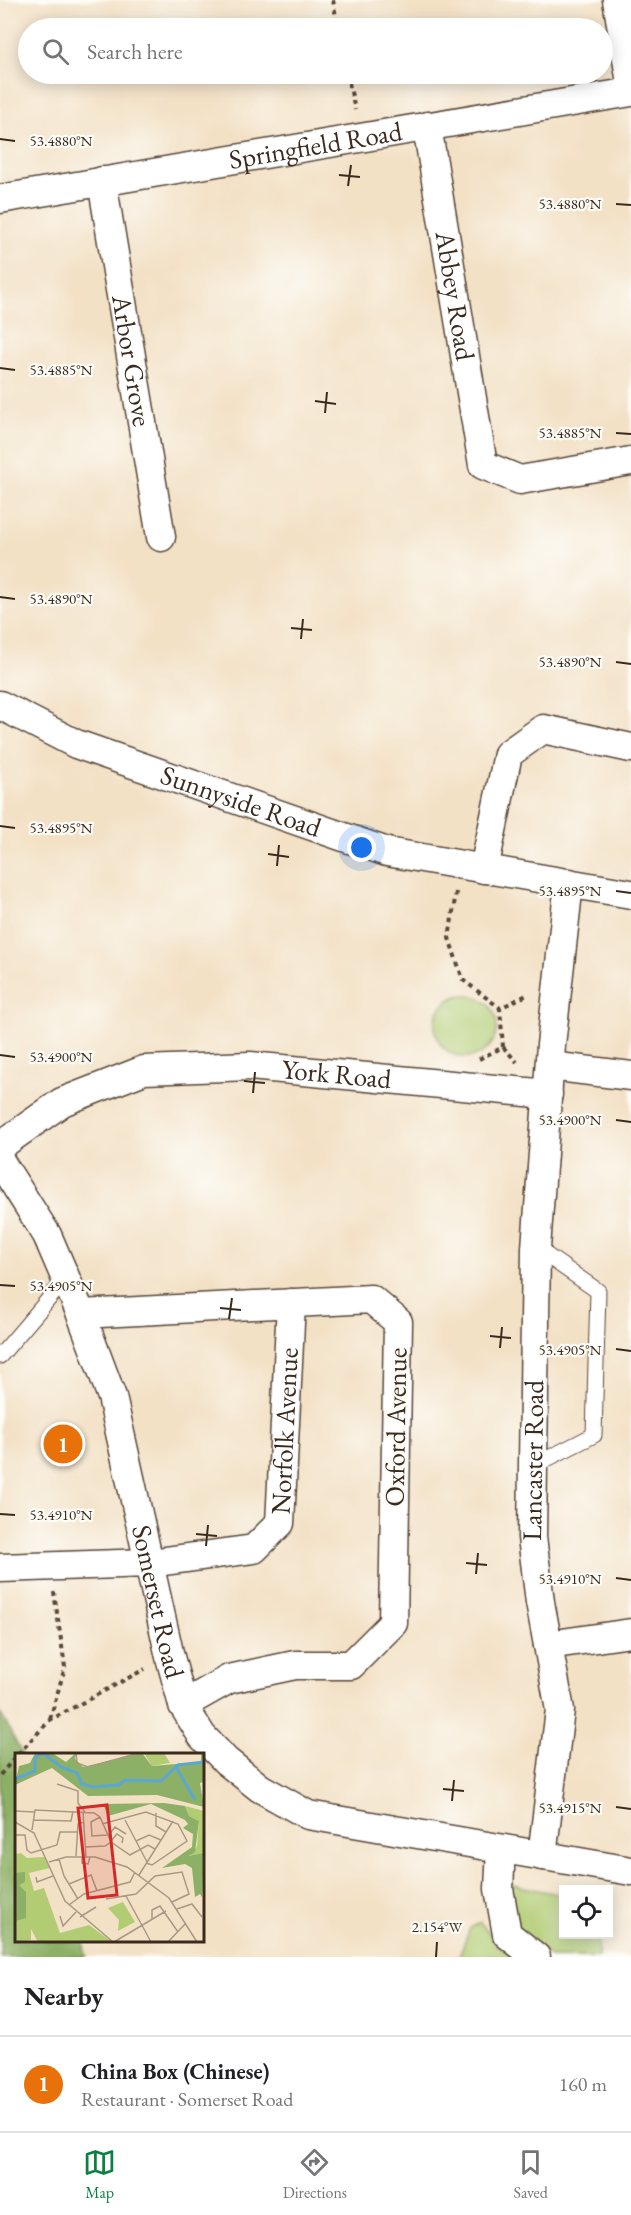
<!DOCTYPE html>
<html lang="en">
<head>
<meta charset="utf-8">
<style>
	body { margin:0; font-family:"EB Garamond",serif; background:#f6f6f6; color:#202124 }
	.controls { position:absolute; right:18px; bottom:18px; display:grid; overflow:hidden; border-radius:0px; box-shadow:0 3px 15px #0003 }
	.controls button { width:54px; height:54px; display:grid; place-items:center; padding:0; border:0; border-bottom:2px solid #e0e0e0; background:#fff; color:#202124; font:30px sans-serif }
	.you { position:absolute; left:362px; top:848px; width:21px; height:21px; margin:-15px; border:4px solid #fff; border-radius:50%; background:#1a73e8; box-shadow:0 0 0 9px #1a73e833 }
	.badge { display:grid; place-items:center; width:39px; height:39px; border-radius:50%; background:#0b8043; color:#fff; font-size:20px; font-weight:700 }
	.pin { position:absolute; translate:-50% -50%; border:3px solid #fff; box-shadow:0 2px 6px #0006 }
	.list { margin:0; padding:0; list-style:none }
	h2 { display:flex; justify-content:space-between; align-items:center; height:78px; margin:0; padding:0 24px; font-size:26px }
	h2 small { font-size:20px; font-weight:400; color:#757577 }
	.list li { display:grid; grid-template-columns:39px 1fr auto; gap:18px; align-items:center; box-sizing:border-box; height:96px; padding:0 24px; border-top:2px solid #e0e0e0 }
	.list b { display:block; font-size:22px; white-space:nowrap }
	.list p { margin:0; font-size:20px; white-space:nowrap; color:#757577 }
	.list em { font-size:20px; font-style:normal; color:#757577 }
	.icon { flex:none; width:33px; height:33px; fill:none; stroke:currentColor; stroke-width:2; stroke-linecap:round; stroke-linejoin:round }
	.map { position:relative; flex:none; width:631px; height:1957px; overflow:hidden }
	.search { position:absolute; background:#fff; box-shadow:0 3px 15px #0003; left:18px; right:18px; top:18px; height:66px; display:flex; align-items:center; gap:15px; box-sizing:border-box; padding:0 21px; border-radius:33px; color:#757577; font-size:22px }
	.sheet { height:174px; background:#fff }
	nav { display:flex; justify-content:space-around; align-items:center; box-sizing:border-box; height:84px; border-top:2px solid #e0e0e0; background:#fff; font-size:16px; color:#757577 }
	nav a { display:grid; justify-items:center; gap:3px }
	nav .on { color:#0b8043 }
	.map>svg:first-child { display:block }
</style>
</head>
<body>
<div class="map">
<svg width="631" height="1957" viewBox="0 0 631 1957">
	<rect width="100%" height="100%" fill="#fdfcf7"/>
	<filter id="ink" filterUnits="userSpaceOnUse"><feTurbulence type="fractalNoise" baseFrequency=".0167" numOctaves="2"/><feDisplacementMap in="SourceGraphic" scale="12" xChannelSelector="R" yChannelSelector="G"/><feConvolveMatrix kernelMatrix="1 2 1 2 8 2 1 2 1" color-interpolation-filters="sRGB"/></filter>
	<filter id="wash" filterUnits="userSpaceOnUse"><feTurbulence type="fractalNoise" baseFrequency=".008" numOctaves="4" result="noise"/><feDisplacementMap in="SourceGraphic" scale="24" xChannelSelector="R" yChannelSelector="G"/><feGaussianBlur stdDeviation="1.35" result="paint"/><feColorMatrix in="noise" values="0 0 0 0 0 0 0 0 0 0 0 0 0 0 0 0 0 1.4 0 .05"/><feComposite in="paint" operator="in"/></filter>
	<g filter="url(#wash)">
		<rect width="100%" height="100%" fill="#f3e1c6"/>
		<g fill="#b1cc73" stroke="#767b48" stroke-width="1.5">
			<circle cx="466" cy="1026" r="31"/>
			<polygon points="509,1884 563,1895 564,1934 599,1935 598,1957 550,1957 518,1931"/>
			<polygon points="480,1922 498,1945 512,1957 459,1957 470,1928"/>
		</g>
		<polygon fill="#8cb065" stroke="#646d42" stroke-width="1.5" points="0,1712 22,1754 16,1754 16,1940 83,1941 86,1957 0,1957"/>
	</g>
	<g filter="url(#ink)">
		<g fill="none" stroke-linecap="round" stroke-linejoin="round">
			<defs>
				<g id="lane">
					<polyline points="0,1356 65,1280"/>
					<polyline points="533,1466 594,1435 598,1291 536,1248"/>
				</g>
				<g id="street">
					<polyline points="617,0 631,83"/>
					<path id="s1" d="M427 126 483 465 520 480 631 461"/>
					<path id="s2" d="M102 181 161 537"/>
					<path id="s3" d="M0 199 631 92"/>
					<path id="s4" d="M0 705 76 744 387 852 631 894"/>
					<polyline points="484,869 508,754 543,729 631,748"/>
					<polyline points="550,1066 631,1076"/>
					<path id="s5" d="M0 1146 62 1102 144 1070 250 1066 548 1094"/>
					<path id="s6" d="M0 1161 47 1235 81 1314 112 1397 170 1657 183 1705 202 1736 226 1761 260 1788 308 1815 631 1871"/>
					<polyline points="81,1314 371,1299 398,1322 393,1623 351,1665 295,1665 229,1679 183,1705"/>
					<path id="s7" d="M0 1568 150 1563 254 1549 280 1523 291 1303"/>
					<polyline points="548,1645 631,1633"/>
					<polyline points="501,1849 499,1889 507,1934 536,1957"/>
					<path id="s8" d="M542 1856 560 1710 540 1602 532 1537 536 1248 551 1045 569 883"/>
				</g>
			</defs>
			<use href="#lane" stroke="#574537" stroke-width="17"/>
			<use href="#street" stroke="#574537" stroke-width="31"/>
			<g stroke="#574537" stroke-width="4" stroke-dasharray="4.5 4.5" stroke-linecap="butt">
				<polyline points="333,0 338,28"/>
				<polyline points="347,74 355,110"/>
				<polyline points="456,892 449,938 463,980 500,1008"/>
				<polyline points="503,1047 500,1008 529,994"/>
				<polyline points="479,1059 503,1047 517,1062"/>
				<polyline points="50,1719 65,1667 54,1592"/>
				<polyline points="18,1754 50,1720 145,1669"/>
				<polyline points="0,1775 16,1756"/>
			</g>
			<use href="#lane" stroke="#fff" stroke-width="15"/>
			<use href="#street" stroke="#fff" stroke-width="28"/>
		</g>
	</g>
	<path fill="none" stroke="#3b2a1e" stroke-width="2" d="M0 139 15 141M339 175 360 177M348 186 351 165M616 204 631 205M0 368 15 370M315 401 336 404M325 413 327 392M616 433 631 434M0 597 15 599M291 628 312 630M301 639 303 619M616 662 631 664M0 826 15 828M268 854 289 857M277 866 279 845M616 891 631 893M0 1055 15 1057M244 1081 265 1083M253 1093 255 1072M616 1120 631 1122M0 1285 15 1286M220 1308 241 1310M229 1319 232 1298M490 1336 511 1338M500 1348 502 1327M616 1349 631 1351M0 1514 15 1515M196 1534 217 1536M206 1546 208 1525M466 1563 487 1565M476 1574 478 1553M616 1578 631 1580M443 1789 464 1791M452 1801 454 1780M616 1807 631 1809M436 1957 437 1942"/>
	<g text-anchor="middle" stroke-width="4.5" stroke-linejoin="round" paint-order="stroke">
		<g font-size="27" fill="#3b2a1e" stroke="#fdfcf7">
			<text dy="9" stroke="none"><textPath href="#s3" startOffset="320">Springfield Road</textPath></text>
			<text dy="9" stroke="none"><textPath href="#s1" startOffset="172">Abbey Road</textPath></text>
			<text dy="9" stroke="none"><textPath href="#s2" startOffset="182">Arbor Grove</textPath></text>
			<text dy="9" stroke="none"><textPath href="#s4" startOffset="260">Sunnyside Road</textPath></text>
			<text dy="9" stroke="none"><textPath href="#s5" startOffset="357">York Road</textPath></text>
			<text transform="translate(396 1427) rotate(-89)" y="9">Oxford Avenue</text>
			<text dy="9" stroke="none"><textPath href="#s7" startOffset="384">Norfolk Avenue</textPath></text>
			<text dy="9" stroke="none"><textPath href="#s8" startOffset="399">Lancaster Road</textPath></text>
			<text dy="9" stroke="none"><textPath href="#s6" startOffset="472">Somerset Road</textPath></text>
		</g>
	</g>
	<g transform="translate(15 1753)">
		<rect width="189" height="189" fill="#f3e1c6"/>
		<path d="M129 0H149L155 10 137 13ZM170 53 189 58 188 103 174 105 182 93 184 68 174 63ZM6 100 12 105 29 104 35 115 14 120 19 138 29 135 45 180 74 172 97 189H23L16 176V187L0 189V101ZM108 149 120 169 103 178 104 167 93 155Z" fill="#b1cc73"/>
		<path d="M20 0H37L51 9 61 0 60 6 68 14 127 0 137 13 186 9V0H189V29L185 30 189 54 142 42 73 43 37 15 0 32 4 13 15 10ZM149 50 170 53 174 63 184 68 180 99 174 103 189 100 187 144 185 141 180 144 177 115 170 111 147 115 177 94 178 81 168 75 173 71 170 67 136 51 93 63 88 51ZM10 119V129L4 132 11 139V165L0 168V120Z" fill="#8cb065"/>
		<path fill="none" stroke="#5da5d3" stroke-width="3" d="M28 0 46 14 62 20 67 31 78 34 104 32 110 27 146 28 163 12 189 9M161 14 180 47M0 26 20 18V5L27 0"/>
		<path fill="none" stroke="#a99883" stroke-width="1.5" d="M61 0 62 10 73 14 124 0M42 31 63 38V50L70 59M0 58 19 59M68 59 71 104M141 60V73L151 79M85 64 76 69 77 83 92 82M19 67 56 68 58 58M110 67 132 109M0 69 19 80 50 148 98 189M87 71 131 59 163 71 172 88 137 112 131 110M17 77 20 57 79 60 85 64 96 89 115 102 133 92 140 96M0 82H10L12 97 16 100 42 92 45 79H63M93 83 100 74 111 81M96 88 102 81 108 85 107 90M121 88 134 82 146 87M71 94 90 93 96 89M61 103 63 71 69 69M67 104V110L73 111 75 104M44 106 49 123 63 146M34 109 51 104H80L112 114 154 145 182 189M124 122 158 68M21 124 22 129 38 123M54 131 76 122 82 138M111 143 136 189M91 146 121 141 140 123 167 119 174 141 157 149M54 152 69 141 115 129 120 119M162 156 177 151 187 164M45 163 48 173 61 159M65 164 81 154M137 166V157L145 153 163 179M99 189 151 158M153 189 171 170"/>
		<path fill="#d62828" fill-opacity="0.15" stroke="#d62828" stroke-width="3" d="M92 52 102 142 73 145 63 55Z"/>
		<rect width="189" height="189" fill="none" stroke="#3b2a1e" stroke-width="3"/>
	</g>
	<g font-size="15" text-anchor="middle" fill="#3b2a1e" stroke="#fdfcf7" stroke-width="4.5" stroke-linejoin="round" paint-order="stroke">
		<text x="61" y="146">53.4880°N</text>
		<text x="570" y="209">53.4880°N</text>
		<text x="61" y="375">53.4885°N</text>
		<text x="570" y="438">53.4885°N</text>
		<text x="61" y="604">53.4890°N</text>
		<text x="570" y="667">53.4890°N</text>
		<text x="61" y="833">53.4895°N</text>
		<text x="570" y="896">53.4895°N</text>
		<text x="61" y="1062">53.4900°N</text>
		<text x="570" y="1125">53.4900°N</text>
		<text x="61" y="1291">53.4905°N</text>
		<text x="570" y="1355">53.4905°N</text>
		<text x="61" y="1520">53.4910°N</text>
		<text x="570" y="1584">53.4910°N</text>
		<text x="570" y="1813">53.4915°N</text>
		<text x="437" y="1932">2.154°W</text>
	</g>
</svg>
<div class="controls">
<button><svg class="icon" aria-label="locate" viewBox="0 0 24 24"><circle cx="12" cy="12" r="6"/><path d="M12 2v4M12 18v4M2 12h4M18 12h4"/></svg></button>
</div>
<div class="you"></div>
<div class="pin badge" style="left:63px;top:1444px;background:#e8710a">1</div>
<div class="search"><svg class="icon" aria-label="search" viewBox="0 0 24 24"><circle cx="10" cy="10" r="6"/><path d="M15 15l6 6"/></svg>Search here</div>
</div>
<section class="sheet">
<h2>Nearby<small></small></h2>
<ul class="list">
<li><span class="badge" style="background:#e8710a">1</span><div><b>China Box (Chinese)</b><p>Restaurant · Somerset Road</p></div><em>160 m</em></li>
</ul>
</section>
<nav>
<a class="on"><svg class="icon" aria-label="map" viewBox="0 0 24 24"><path d="M3 6l6-2 6 2 6-2v14l-6 2-6-2-6 2zM9 4v14M15 6v14"/></svg>Map</a>
<a><svg class="icon" aria-label="directions" viewBox="0 0 24 24"><path d="M12 3l9 9-9 9-9-9zM9 14v-3h6M13 9l2 2-2 2"/></svg>Directions</a>
<a><svg class="icon" aria-label="saved" viewBox="0 0 24 24"><path d="M7 4h10v16l-5-4-5 4z"/></svg>Saved</a>
</nav>
</body>
</html>
